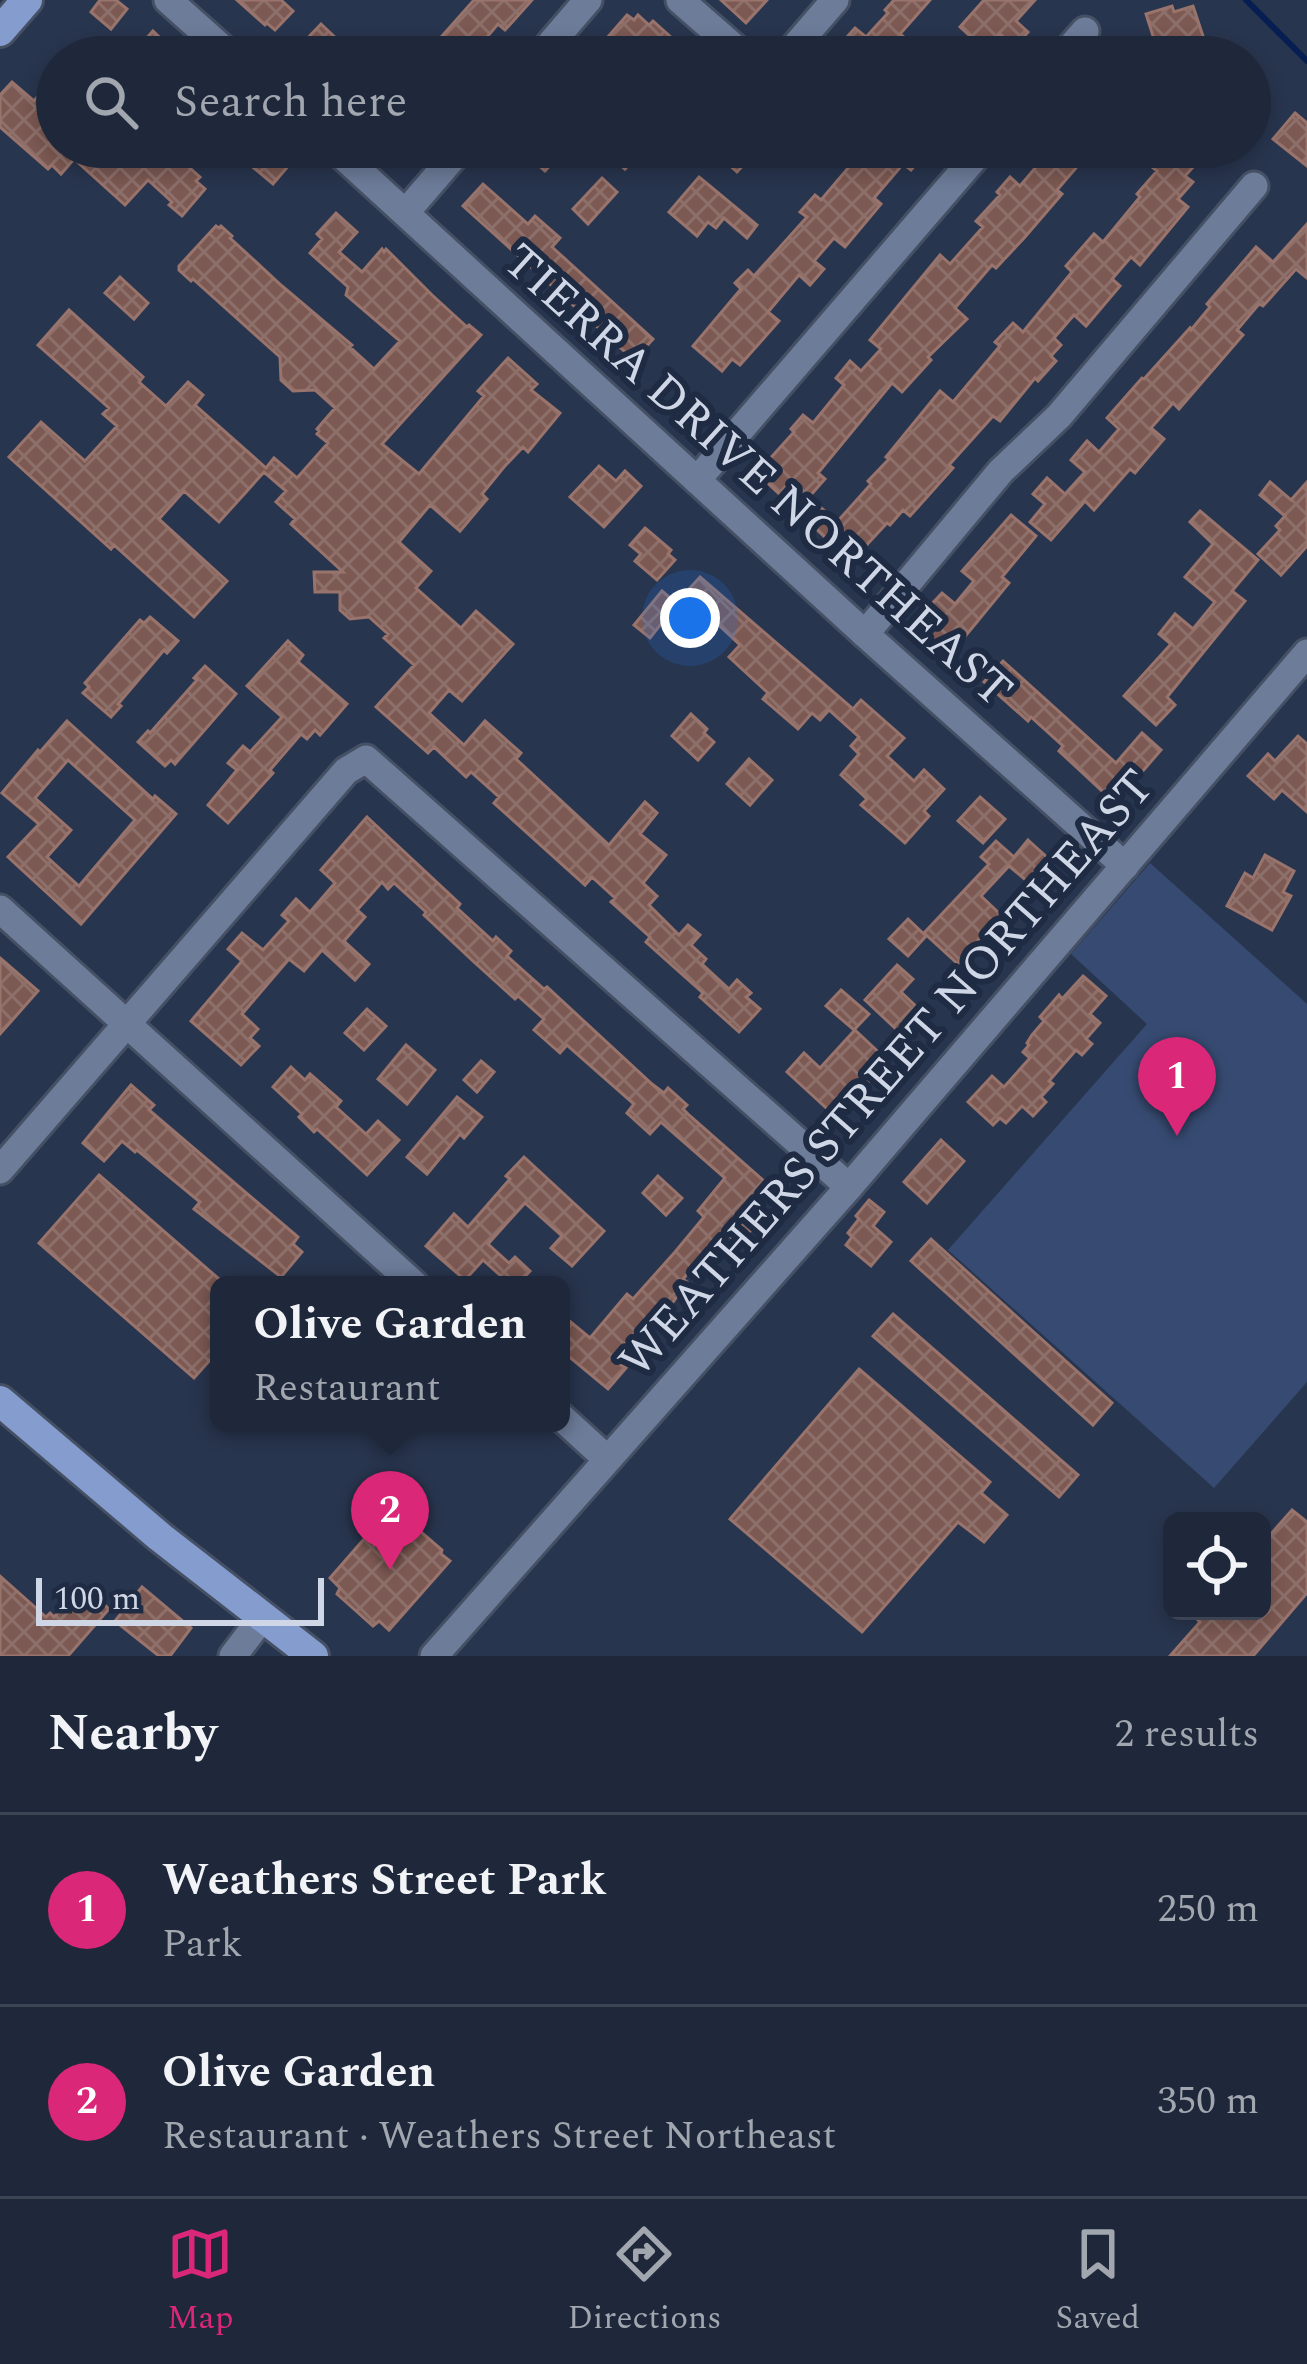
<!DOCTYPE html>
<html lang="en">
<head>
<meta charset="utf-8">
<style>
	body { margin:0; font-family:Spectral,serif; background:#263042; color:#f1f3f6 }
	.controls { position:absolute; right:36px; bottom:36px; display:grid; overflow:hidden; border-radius:18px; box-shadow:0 6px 18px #0003 }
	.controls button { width:108px; height:108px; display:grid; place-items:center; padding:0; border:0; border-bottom:3px solid #3c4454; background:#1e283a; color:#f1f3f6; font:60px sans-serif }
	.scale { position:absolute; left:36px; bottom:30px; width:288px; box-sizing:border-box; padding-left:12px; border:6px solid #cfd7e7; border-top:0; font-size:33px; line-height:42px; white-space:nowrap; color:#cfd7e7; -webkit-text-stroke:9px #1e2b43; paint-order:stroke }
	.you { position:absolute; left:690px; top:618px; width:42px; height:42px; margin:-30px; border:9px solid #fff; border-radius:50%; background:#1a73e8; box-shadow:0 0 0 18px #1a73e833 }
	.badge { display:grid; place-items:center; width:78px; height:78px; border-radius:50%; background:#db2777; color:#fff; font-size:39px; font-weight:700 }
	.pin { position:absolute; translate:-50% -99px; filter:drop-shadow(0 3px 6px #0008) }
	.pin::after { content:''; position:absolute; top:63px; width:42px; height:36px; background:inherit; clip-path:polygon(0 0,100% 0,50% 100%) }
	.popup { position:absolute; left:210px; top:1276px; width:360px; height:156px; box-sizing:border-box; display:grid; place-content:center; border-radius:18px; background:#1e283a; filter:drop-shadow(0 3px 9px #0005); font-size:39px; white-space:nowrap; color:#a1a6af }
	.popup b { font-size:45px; color:#f1f3f6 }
	.popup::after { content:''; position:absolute; left:50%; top:100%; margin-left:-24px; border:24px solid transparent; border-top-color:#1e283a }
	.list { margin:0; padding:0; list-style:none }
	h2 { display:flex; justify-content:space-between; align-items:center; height:156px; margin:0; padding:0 48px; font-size:51px }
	h2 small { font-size:39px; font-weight:400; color:#a1a6af }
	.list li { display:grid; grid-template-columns:78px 1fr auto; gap:36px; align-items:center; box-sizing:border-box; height:192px; padding:0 48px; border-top:3px solid #3c4454 }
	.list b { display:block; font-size:45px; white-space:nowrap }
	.list p { margin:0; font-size:39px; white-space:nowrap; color:#a1a6af }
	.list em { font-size:39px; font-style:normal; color:#a1a6af }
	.icon { flex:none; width:66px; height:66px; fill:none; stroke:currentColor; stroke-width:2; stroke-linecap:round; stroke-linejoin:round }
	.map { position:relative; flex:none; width:1307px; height:1656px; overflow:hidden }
	.search { position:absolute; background:#1e283a; box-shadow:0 6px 18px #0003; left:36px; right:36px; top:36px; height:132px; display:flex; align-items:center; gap:30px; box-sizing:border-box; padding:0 42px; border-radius:66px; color:#a1a6af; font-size:45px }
	.sheet { height:540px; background:#1e283a }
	nav { display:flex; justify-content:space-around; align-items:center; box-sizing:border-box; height:168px; border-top:3px solid #3c4454; background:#1e283a; font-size:33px; color:#a1a6af }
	nav a { display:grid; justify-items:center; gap:6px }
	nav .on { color:#db2777 }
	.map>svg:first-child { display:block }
</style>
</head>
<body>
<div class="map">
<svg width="1307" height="1656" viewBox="0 0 1307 1656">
	<defs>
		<pattern id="building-cross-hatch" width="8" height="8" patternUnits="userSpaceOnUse" patternTransform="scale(3)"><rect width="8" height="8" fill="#7c5952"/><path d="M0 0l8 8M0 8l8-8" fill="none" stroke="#8e706b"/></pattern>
	</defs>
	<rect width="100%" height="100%" fill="#28354e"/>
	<polygon fill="#374b72" points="1150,863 1307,1004 1307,1382 1214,1488 948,1250 1147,1024 1071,954"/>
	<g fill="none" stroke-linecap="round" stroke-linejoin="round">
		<polyline stroke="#071e53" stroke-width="6" points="1246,0 1307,61"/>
	</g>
	<g fill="url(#building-cross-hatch)" stroke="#99746c" stroke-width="3" fill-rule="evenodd">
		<polygon points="100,0 116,0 127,9 111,29 91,12"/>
		<polygon points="237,0 281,0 293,11 275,30 267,23 265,25"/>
		<polygon points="474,0 532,0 505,30 498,24 470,57 434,57 440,50 434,45"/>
		<polygon points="721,0 767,0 746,23"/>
		<polygon points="894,0 930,0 900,34 905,38 888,57 829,57 855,28 866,37 888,13 885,10"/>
		<polygon points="984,0 1035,0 1016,21 1028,32 1015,47 1000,34 979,57 954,57 971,37 960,27"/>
		<polygon points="1172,6 1174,12 1193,6 1206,45 1170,57 1138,57 1154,39 1146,14"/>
		<polygon points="627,15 634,20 638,15 649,25 653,21 693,57 626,57 606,39"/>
		<polygon points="321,24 340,42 327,57 316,57 302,44"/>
		<polygon points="153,31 170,47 161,57 150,57 139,47"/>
		<polygon points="57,74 57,147 90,147 102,157 111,147 166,147 200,177 196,181 205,189 182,216 169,205 172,202 148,180 125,205 74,159 61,174 52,165 48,169 0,127 0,95 12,82 34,101"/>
		<polygon points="1295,113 1307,123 1307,166 1273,139"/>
		<polygon points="229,147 270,147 290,164 273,184"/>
		<polygon points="518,147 567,147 545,171"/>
		<polygon points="599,147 643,147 625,169"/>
		<polygon points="709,147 760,147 737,172"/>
		<polygon points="866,147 931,147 911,170 903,164 874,198 881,204 845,247 834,238 814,261 824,269 810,285 799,275 768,312 779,321 740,365 732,359 722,371 693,346 741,289 735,283 748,270 754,276 807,217 800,212 815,195 821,200"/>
		<polygon points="1053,147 1080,147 1088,154 1057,190 1062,194 1025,237 996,268 992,265 955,308 967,319 928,357 931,360 902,392 892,383 818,473 825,479 809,497 837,522 871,484 868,481 889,459 886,457 940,391 953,402 1000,346 995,342 1013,323 1023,332 1072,272 1066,266 1094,234 1103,242 1140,197 1137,194 1157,171 1152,167 1168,147 1194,147 1203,156 1185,176 1193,182 1178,199 1188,207 1169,230 1140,265 1131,257 1112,279 1120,286 1086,326 1074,315 1054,338 1061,345 1051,356 1056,361 1038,381 1035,378 1000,421 993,416 949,465 953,468 910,516 903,510 890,525 887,523 862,550 838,529 828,540 757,473 794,432 791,429 803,415 813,423 844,385 836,378 850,361 861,371 881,349 870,340 940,255 950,264 983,227 976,221 1000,195 997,192 1010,177 1020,186"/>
		<polygon points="699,177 757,225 747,238 724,218 716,228 708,222 697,236 669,212"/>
		<polygon points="602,178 617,192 588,224 573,209"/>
		<polygon points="483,184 528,224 535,216 560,238 552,247 653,339 634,360 463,206"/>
		<polygon points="336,213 357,232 339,252 362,272 382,249 384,252 386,249 432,295 467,327 469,325 481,335 382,444 419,474 484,396 478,391 508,358 537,384 531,390 560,413 528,452 523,447 504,467 482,494 487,499 460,531 430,505 399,542 431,571 416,588 461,628 476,611 513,644 462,701 449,690 429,713 464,745 485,721 521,753 516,759 609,845 645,802 657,813 640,834 666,855 643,883 657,896 649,905 679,935 688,925 700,935 691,945 706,959 702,964 729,989 737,980 751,993 746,997 760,1009 739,1032 700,997 703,993 646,942 650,937 611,902 615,898 592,877 585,885 494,803 499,797 471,772 466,777 434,747 428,753 376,707 414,665 384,638 388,634 369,617 350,619 340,610 340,592 315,592 314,572 343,572 291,524 295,519 276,502 286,491 264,472 219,522 184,491 159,519 227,581 194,617 114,545 111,549 9,457 41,422 85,461 117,426 103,414 109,408 38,345 69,310 143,377 139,382 166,406 188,382 203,395 195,405 266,468 274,458 297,478 328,443 317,434 319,431 317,429 335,408 315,390 293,391 281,380 280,357 193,279 191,281 179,270 179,266 216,226 219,228 221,226 232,236 230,238 282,286 352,345 350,347 374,369 400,341 346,295 348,287 310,253 322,239 317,234"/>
		<polygon points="1307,224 1307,278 1296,269 1263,306 1259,304 1237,330 1243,335 1179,409 1173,403 1151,428 1164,439 1135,473 1130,469 1094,510 1085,501 1051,540 1030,522 1045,504 1033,494 1047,478 1065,494 1085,472 1071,460 1087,441 1099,452 1119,429 1107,418 1142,378 1144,379 1190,328 1191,330 1210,307 1207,304 1256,247 1273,262"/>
		<polygon points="120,277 148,303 134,319 105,293"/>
		<polygon points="599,466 616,481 625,471 641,486 604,527 570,497"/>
		<polygon points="1270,482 1291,500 1307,482 1307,546 1281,575 1258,554 1280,530 1276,526 1285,516 1260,495"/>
		<polygon points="1200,511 1258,560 1232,591 1245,601 1167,697 1175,705 1156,725 1124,696 1171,644 1159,634 1175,614 1193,629 1215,602 1185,577 1213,544 1190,522"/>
		<polygon points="1011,515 1036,536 1002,577 1009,583 958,645 954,641 945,651 924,632 936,617 927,609 942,593 955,604 974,581 962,571"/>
		<polygon points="645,528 671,550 668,554 675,560 657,580 635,561 641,554 630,545"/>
		<polygon points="700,577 853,709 861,700 904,738 887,756 914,781 924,770 944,789 924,811 929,816 905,843 861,805 867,799 841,775 859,754 851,746 859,737 829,710 820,720 812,713 798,729 763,699 768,693 729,657 740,645 710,617 704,623 679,600"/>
		<polygon points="662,591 677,604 650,638 634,625"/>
		<polygon points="150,617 178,641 167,653 164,650 118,704 121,706 111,717 83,693 89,687 85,683 140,620 144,623"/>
		<polygon points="288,641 303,655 298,662 347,704 320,735 315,730 307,739 301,734 270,770 273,773 228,823 208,805 237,770 228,763 243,746 250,752 282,717 247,686"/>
		<polygon points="1003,661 1116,763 1142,733 1161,750 1115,803 1059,751 1063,746 1031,717 1028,721 984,682"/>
		<polygon points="205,666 236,694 175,764 171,760 165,766 138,742 148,731 150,733 197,680 194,678"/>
		<polygon points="691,714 707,729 704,733 714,742 698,760 672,736"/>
		<path d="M67 721 153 799 155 796 176 814 81 924 8 857 39 824 2 793 38 750 40 752ZM68 760 135 820 79 886 47 857 71 830 35 798Z"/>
		<polygon points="1298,736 1307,744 1307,812 1282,790 1274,799 1248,776 1268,754 1275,761"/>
		<polygon points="749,759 772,780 750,805 727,784"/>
		<polygon points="980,797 1005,819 983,843 958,821"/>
		<polygon points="367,817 460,904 457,908 493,941 496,937 511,951 507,956 544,989 547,987 652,1084 664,1093 668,1088 687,1105 683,1109 690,1116 772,1188 743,1221 752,1229 739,1244 727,1234 713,1251 709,1248 683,1279 687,1282 664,1315 661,1312 645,1330 640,1326 613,1358 626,1368 608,1389 561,1350 561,1314 590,1338 627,1294 633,1299 675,1252 704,1217 698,1211 725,1178 661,1122 650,1134 627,1113 634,1104 567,1045 560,1053 534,1030 544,1019 518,996 515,999 474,962 424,915 426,912 394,883 388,889 382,882 357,910 365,917 344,941 369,964 355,980 322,950 304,971 289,959 242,1014 258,1029 250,1038 259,1046 241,1065 191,1021 242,961 228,949 242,933 263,950 289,921 282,915 296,899 310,912 335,883 321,870"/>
		<polygon points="1028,840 1049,859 1028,882 1009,866 981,896 1000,914 958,964 924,933 989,864 981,857 996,841 1014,857"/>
		<polygon points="1265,855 1294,871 1283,892 1291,896 1272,930 1227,906 1245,873 1253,878"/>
		<polygon points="908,919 926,936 908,956 889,939"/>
		<polygon points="0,958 38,991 0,1034"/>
		<polygon points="897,965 913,979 901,992 919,1009 898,1031 865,1000"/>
		<polygon points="1083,976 1106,996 1090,1014 1100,1023 1086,1039 1092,1044 1082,1055 1076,1050 1049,1081 1053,1084 1041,1097 1046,1102 1033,1116 1022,1106 1006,1123 1000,1118 993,1125 968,1102 992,1076 1004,1087 1030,1058 1023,1052 1029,1045 1027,1043 1032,1035 1044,1021 1040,1017 1059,995 1062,999"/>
		<polygon points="841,990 869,1014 854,1030 826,1006"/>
		<polygon points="367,1009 386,1026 364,1050 345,1033"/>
		<polygon points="855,1030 888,1061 836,1117 787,1072 804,1053 820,1068"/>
		<polygon points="406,1045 435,1070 407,1104 378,1079"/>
		<polygon points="481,1061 494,1072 477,1092 464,1080"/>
		<polygon points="291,1067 305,1080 310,1074 341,1101 336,1107 366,1134 378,1121 399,1140 367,1175 317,1129 314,1132 299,1117 302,1114 273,1087"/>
		<polygon points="131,1085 154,1105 149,1110 298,1237 293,1244 302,1252 281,1277 194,1209 200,1202 137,1150 135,1152 122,1141 104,1161 83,1143"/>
		<polygon points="457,1097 482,1117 464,1138 460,1134 427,1174 407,1157"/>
		<polygon points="941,1140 964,1161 927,1203 904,1182"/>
		<polygon points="524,1157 604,1231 572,1266 551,1248 562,1236 525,1203 488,1244 509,1263 515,1257 530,1271 517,1285 511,1285 483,1260 465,1280 426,1246 454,1214 468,1227 510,1179 506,1176"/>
		<polygon points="99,1175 219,1279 219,1350 194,1378 39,1243"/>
		<polygon points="658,1176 682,1198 666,1215 643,1193"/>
		<polygon points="869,1200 884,1212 873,1226 891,1242 871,1266 846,1245 852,1237 848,1233 859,1219 856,1216"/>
		<polygon points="931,1239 1112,1403 1093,1425 911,1261"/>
		<polygon points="893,1314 1078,1475 1059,1497 873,1336"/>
		<polygon points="859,1369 990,1482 981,1493 1007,1515 984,1542 958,1522 862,1632 730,1519"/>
		<polygon points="392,1507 442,1550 441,1554 450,1561 389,1630 379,1621 373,1626 337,1594 340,1588 330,1578"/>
		<polygon points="1292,1510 1307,1522 1307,1593 1253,1656 1170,1656 1200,1622 1197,1619 1204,1611 1262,1611 1262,1544"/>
		<polygon points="0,1576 46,1617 50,1613 54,1617 82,1585 109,1609 68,1656 0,1656"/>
		<polygon points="142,1587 191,1628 170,1656 159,1656 115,1621"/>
	</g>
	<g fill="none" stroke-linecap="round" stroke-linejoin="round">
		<defs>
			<g id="minor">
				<polyline points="168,0 232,57"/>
				<polyline points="680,0 745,57"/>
				<polyline points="539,57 588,0"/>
				<polyline points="786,57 835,0"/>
				<polyline points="1062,57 1085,31"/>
				<polyline points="333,147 865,634 1125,866"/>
				<polyline points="406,212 462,147"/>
				<polyline points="697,480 984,147"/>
				<polyline points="865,634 1001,471 1059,416 1254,186"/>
				<polyline points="0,909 415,1285"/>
				<polyline points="0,1170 346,771 366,759 849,1187"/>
				<polyline points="561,1417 607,1459"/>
				<polyline points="233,1656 262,1618"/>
				<polyline points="434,1656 849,1187 1307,653"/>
			</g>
			<g id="major">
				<polyline points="0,31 27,0"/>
				<polyline points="0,1401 160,1537 313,1656"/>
			</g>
		</defs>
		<use href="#minor" stroke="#455065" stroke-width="33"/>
		<use href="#major" stroke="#455065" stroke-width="36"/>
		<use href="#minor" stroke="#6d7c99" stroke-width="27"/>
		<use href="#major" stroke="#849dce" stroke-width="30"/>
	</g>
	<g text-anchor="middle" stroke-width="12" stroke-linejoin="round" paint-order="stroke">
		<g font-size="48" fill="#cfd7e7" stroke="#1e2b43">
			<text transform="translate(759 474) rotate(42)" y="17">TIERRA DRIVE NORTHEAST</text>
			<text transform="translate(885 1072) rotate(-49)" y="17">WEATHERS STREET NORTHEAST</text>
		</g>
	</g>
</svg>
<div class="controls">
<button><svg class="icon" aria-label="locate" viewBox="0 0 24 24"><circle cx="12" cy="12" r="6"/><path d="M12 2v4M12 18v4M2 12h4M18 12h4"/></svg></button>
</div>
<div class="scale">100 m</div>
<div class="you"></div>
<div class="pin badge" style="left:1177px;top:1136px">1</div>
<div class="pin badge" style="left:390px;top:1570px">2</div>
<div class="popup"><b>Olive Garden</b>Restaurant</div>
<div class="search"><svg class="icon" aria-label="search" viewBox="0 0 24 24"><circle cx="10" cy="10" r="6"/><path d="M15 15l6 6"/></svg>Search here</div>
</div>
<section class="sheet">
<h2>Nearby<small>2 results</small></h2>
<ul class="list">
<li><span class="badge">1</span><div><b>Weathers Street Park</b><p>Park</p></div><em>250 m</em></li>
<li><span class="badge">2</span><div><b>Olive Garden</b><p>Restaurant · Weathers Street Northeast</p></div><em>350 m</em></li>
</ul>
</section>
<nav>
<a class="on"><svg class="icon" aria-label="map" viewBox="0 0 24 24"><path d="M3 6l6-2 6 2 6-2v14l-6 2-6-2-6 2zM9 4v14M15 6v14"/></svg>Map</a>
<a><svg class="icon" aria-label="directions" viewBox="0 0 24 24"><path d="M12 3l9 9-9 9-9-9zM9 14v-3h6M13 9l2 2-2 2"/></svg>Directions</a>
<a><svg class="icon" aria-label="saved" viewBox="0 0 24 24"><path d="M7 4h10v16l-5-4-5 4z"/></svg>Saved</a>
</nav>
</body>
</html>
